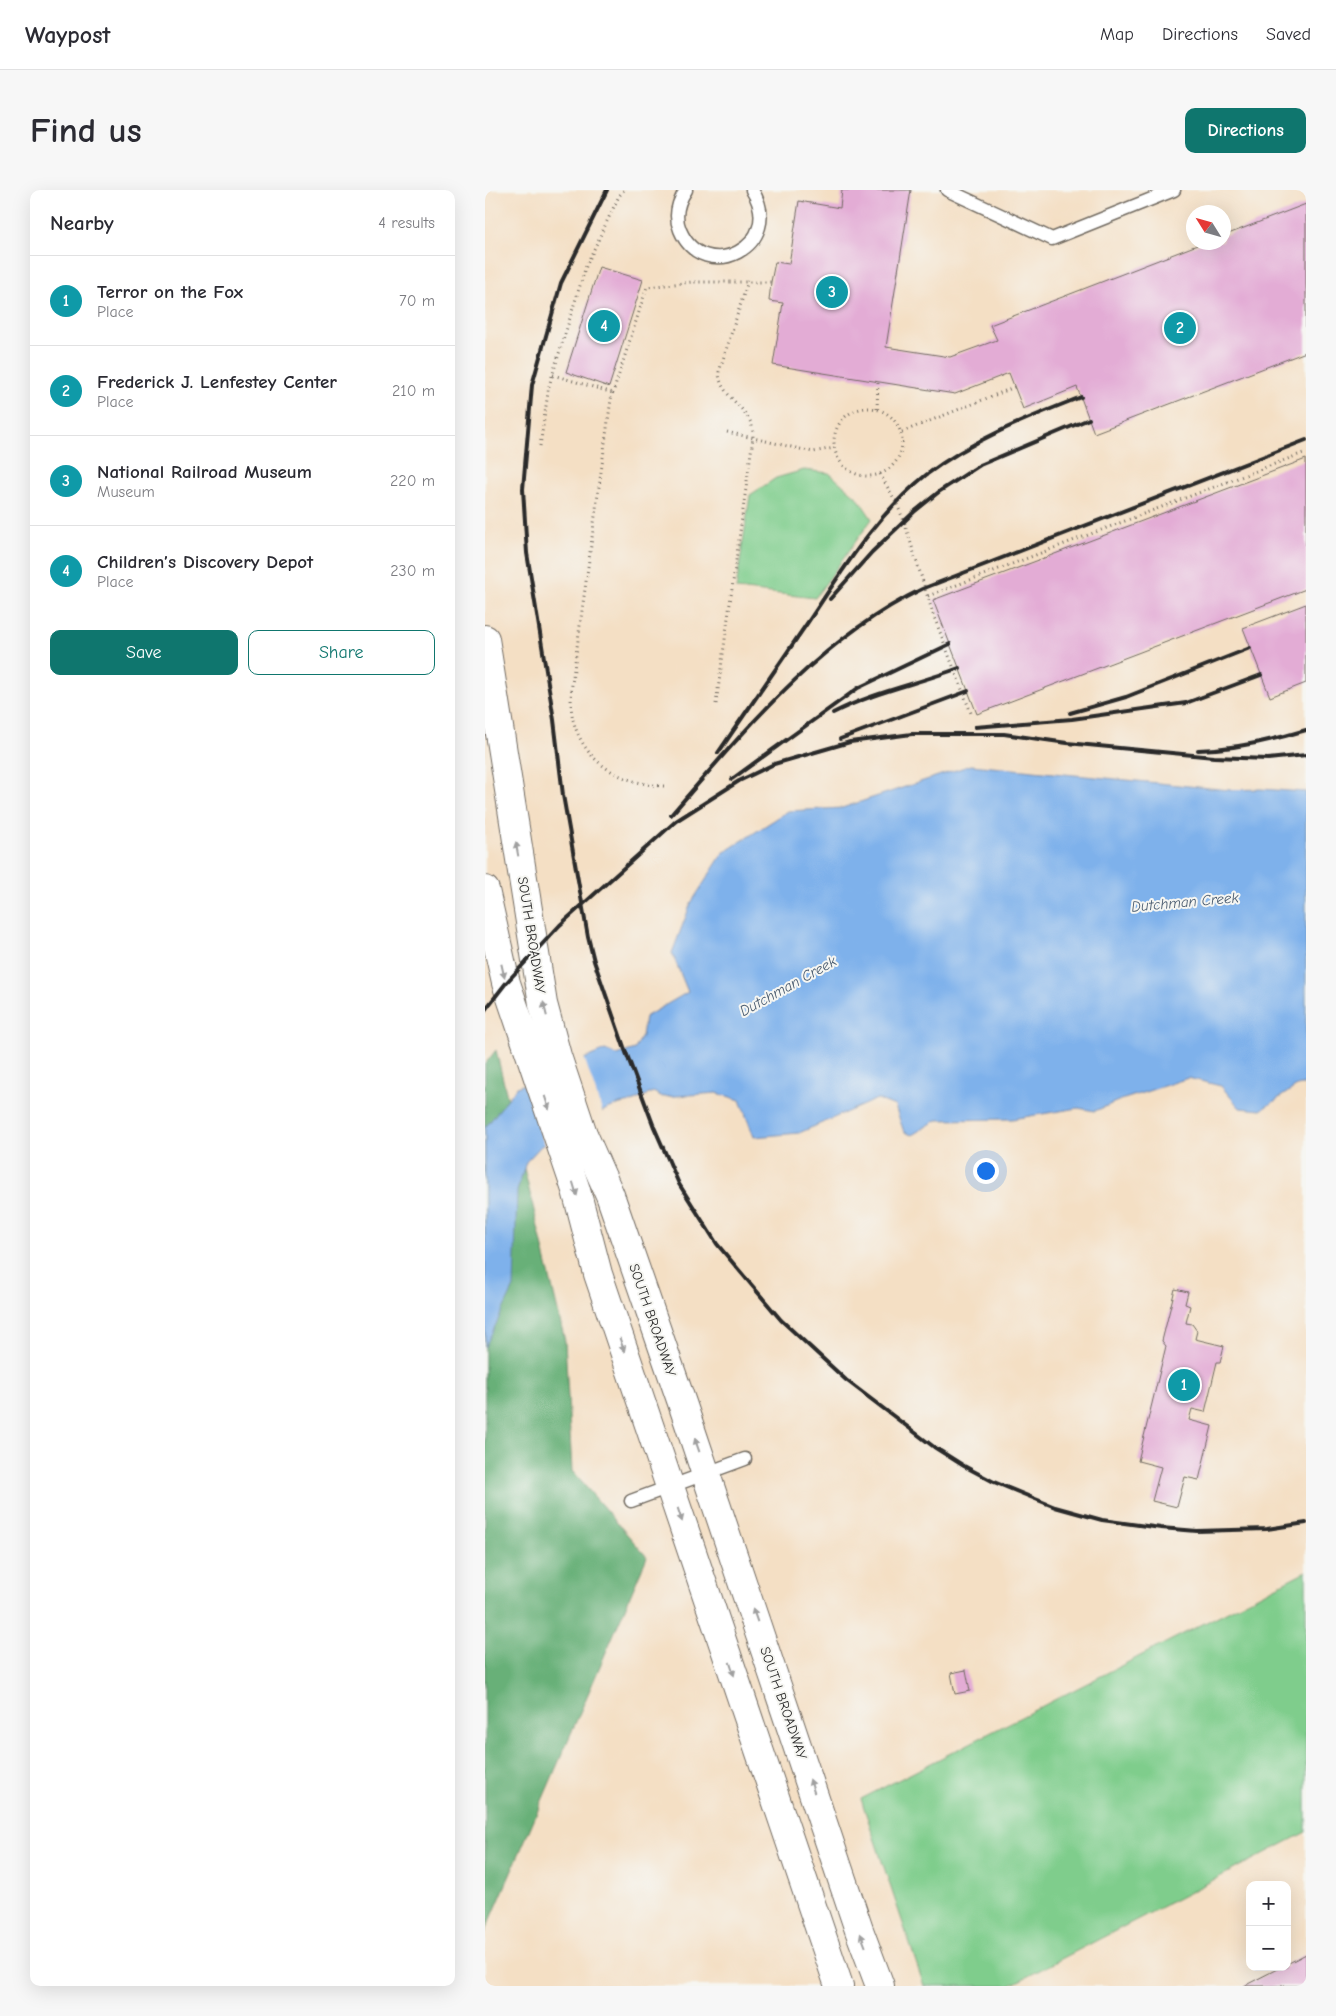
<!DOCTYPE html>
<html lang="en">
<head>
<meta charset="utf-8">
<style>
	body { margin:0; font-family:"Comic Neue",sans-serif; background:#f7f7f7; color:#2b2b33 }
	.controls { position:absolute; right:15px; bottom:15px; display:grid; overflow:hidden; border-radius:10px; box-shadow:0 5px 20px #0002 }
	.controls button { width:45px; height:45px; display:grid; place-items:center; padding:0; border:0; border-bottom:1px solid #e1e1e2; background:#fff; color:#2b2b33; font:25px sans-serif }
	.compass { position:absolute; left:701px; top:15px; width:45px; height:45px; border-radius:50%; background:#fff; box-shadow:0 5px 20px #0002; rotate:307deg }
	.you { position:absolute; left:500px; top:980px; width:18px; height:18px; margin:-12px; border:4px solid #fff; border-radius:50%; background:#1a73e8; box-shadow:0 0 0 8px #1a73e833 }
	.badge { display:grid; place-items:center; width:32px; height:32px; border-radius:50%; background:#0f766e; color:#fff; font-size:16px; font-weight:700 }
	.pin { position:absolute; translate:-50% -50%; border:2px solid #fff; box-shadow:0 1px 5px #0006 }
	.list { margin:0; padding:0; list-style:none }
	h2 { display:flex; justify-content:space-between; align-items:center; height:65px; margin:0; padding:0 20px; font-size:21px }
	h2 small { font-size:16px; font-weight:400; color:#7c7c81 }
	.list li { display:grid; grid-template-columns:32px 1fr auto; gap:15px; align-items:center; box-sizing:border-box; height:90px; padding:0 20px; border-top:1px solid #e1e1e2 }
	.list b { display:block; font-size:19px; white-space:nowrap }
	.list p { margin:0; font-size:16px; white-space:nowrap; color:#7c7c81 }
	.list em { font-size:16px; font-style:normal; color:#7c7c81 }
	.actions { display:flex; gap:10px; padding:15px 20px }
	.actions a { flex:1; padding:11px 0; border:1px solid #0f766e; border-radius:10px; text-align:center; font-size:18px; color:#0f766e }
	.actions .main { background:#0f766e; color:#fff }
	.map { position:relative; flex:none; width:821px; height:1796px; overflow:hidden; border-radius:10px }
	header { display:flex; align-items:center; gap:30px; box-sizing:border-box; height:70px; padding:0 25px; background:#fff; border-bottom:1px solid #e1e1e2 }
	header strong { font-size:24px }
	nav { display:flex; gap:28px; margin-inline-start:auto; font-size:18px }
	.intro { display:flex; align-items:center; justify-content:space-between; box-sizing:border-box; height:120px; padding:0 30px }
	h1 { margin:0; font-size:35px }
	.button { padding:12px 22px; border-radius:10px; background:#0f766e; color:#fff; font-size:18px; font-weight:700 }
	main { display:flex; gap:30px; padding:0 30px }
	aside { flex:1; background:#fff; border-radius:10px; box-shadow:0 5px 20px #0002 }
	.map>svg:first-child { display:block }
</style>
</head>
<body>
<header>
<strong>Waypost</strong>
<nav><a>Map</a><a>Directions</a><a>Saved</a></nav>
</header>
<div class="intro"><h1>Find us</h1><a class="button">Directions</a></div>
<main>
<aside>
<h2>Nearby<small>4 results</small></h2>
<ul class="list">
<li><span class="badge" style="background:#0f9aa8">1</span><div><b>Terror on the Fox</b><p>Place</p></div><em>70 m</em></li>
<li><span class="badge" style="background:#0f9aa8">2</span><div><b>Frederick J. Lenfestey Center</b><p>Place</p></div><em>210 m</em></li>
<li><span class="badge" style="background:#0f9aa8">3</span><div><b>National Railroad Museum</b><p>Museum</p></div><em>220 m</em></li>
<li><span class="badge" style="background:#0f9aa8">4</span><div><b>Children’s Discovery Depot</b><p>Place</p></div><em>230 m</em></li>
</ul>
<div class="actions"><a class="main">Save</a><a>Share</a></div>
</aside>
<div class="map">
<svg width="821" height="1796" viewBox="0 0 821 1796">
	<rect width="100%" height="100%" fill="#f6f6f2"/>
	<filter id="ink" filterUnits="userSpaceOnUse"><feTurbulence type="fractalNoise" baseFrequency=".02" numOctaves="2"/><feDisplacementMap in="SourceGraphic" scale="10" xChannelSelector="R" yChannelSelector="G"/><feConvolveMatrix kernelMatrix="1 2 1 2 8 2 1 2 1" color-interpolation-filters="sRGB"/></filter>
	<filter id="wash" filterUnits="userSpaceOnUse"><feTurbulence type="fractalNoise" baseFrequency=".0096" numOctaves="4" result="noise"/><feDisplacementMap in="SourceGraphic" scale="20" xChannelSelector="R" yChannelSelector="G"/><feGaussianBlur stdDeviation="1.12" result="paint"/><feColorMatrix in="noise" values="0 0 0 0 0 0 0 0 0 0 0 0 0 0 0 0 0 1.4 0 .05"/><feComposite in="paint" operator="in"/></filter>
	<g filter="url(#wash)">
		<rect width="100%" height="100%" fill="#f4dfc4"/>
		<g fill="#7fcd8c" stroke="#557c5c">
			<polygon points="319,280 344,283 373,308 387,329 330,408 251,399 265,305 291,288"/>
			<polygon points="821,1381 821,1642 524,1796 439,1796 376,1609"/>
		</g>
		<polygon fill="#67b078" stroke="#496e52" points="11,860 80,1151 87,1281 162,1367 0,1743 0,874"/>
		<polygon fill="#7eb1eb" stroke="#546e8b" points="486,575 745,600 775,599 821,602 821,894 812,896 776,920 755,918 736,896 703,888 633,911 610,921 593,918 527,929 452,930 427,945 419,942 410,916 392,909 314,943 269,947 255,910 232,903 178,907 168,902 147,912 135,914 120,920 56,956 41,972 32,1001 29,1097 0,1157 0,938 32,897 120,860 132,865 150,859 157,846 160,827 203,802 187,763 206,713 238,663 303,621 357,618"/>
		<polygon fill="#f4dfc4" points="99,867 118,924 60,957 38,892"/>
		<g id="blocks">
			<g fill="#e3acd5">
				<polygon points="357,0 426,0 401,157 465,167 512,150 505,135 720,52 738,52 738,46 821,14 821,162 609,243 592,197 538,219 524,183 470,204 288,175 298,113 284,111 286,92 290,72 304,74 314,11 355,18"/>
				<polygon points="114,77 158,90 124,197 81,182"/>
				<polygon points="821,269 821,399 492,524 448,410"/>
				<polygon points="821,414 821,493 785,507 758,438"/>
				<polygon points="690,1099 703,1102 700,1114 705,1116 701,1133 707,1134 712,1141 710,1149 739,1156 735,1172 732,1172 720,1222 707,1219 704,1230 727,1236 714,1290 700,1287 692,1317 667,1311 676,1277 653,1271 681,1156 677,1151"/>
				<polygon points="481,1480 485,1501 470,1504 466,1483"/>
				<polygon points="821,1764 821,1796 759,1796 796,1777 802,1777 802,1774"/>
			</g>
		</g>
	</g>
	<g filter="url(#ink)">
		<use href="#blocks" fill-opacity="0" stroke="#716a61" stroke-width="1"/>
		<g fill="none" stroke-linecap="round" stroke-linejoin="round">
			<defs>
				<g id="service">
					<path d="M201 0C193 12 189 26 195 40 219 97 302 55 267 0"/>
					<polyline points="462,0 567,49 689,0"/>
					<polyline points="146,1311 260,1269"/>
				</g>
				<g id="tertiary">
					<polyline points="0,449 58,814 72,866 98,944 125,1005 197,1213 374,1740 395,1796"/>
					<polyline points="0,700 21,793 91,1000 113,1084 354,1796"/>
				</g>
			</defs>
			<use href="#service" stroke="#716a61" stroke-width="15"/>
			<use href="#tertiary" stroke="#716a61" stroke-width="30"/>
			<g stroke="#716a61" stroke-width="3" stroke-dasharray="1 4" stroke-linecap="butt">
				<polyline points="68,185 128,203"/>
				<circle cx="383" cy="252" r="34"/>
				<polyline points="392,219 393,192"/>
				<polyline points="242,242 328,262 349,258"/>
				<polyline points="417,242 530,197"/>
				<polyline points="55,256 64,196 101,76 134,6 139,0"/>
				<polyline points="395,284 411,312 419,331 448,424 486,523"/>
				<polyline points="443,406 821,262"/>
				<path d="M231 514 268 248C268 245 268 240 267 236 261 216 234 205 234 182L263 91"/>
				<path d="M179 596C139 594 101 575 89 533 85 521 86 507 87 494L126 209 162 97 207 92H286"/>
			</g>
			<use href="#service" stroke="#fff" stroke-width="12"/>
			<use href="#tertiary" stroke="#fff" stroke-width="28"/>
			<g stroke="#2b2b2b" stroke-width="4">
				<polyline points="122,0 76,93 47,195 38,299 42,363 69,530 78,605 103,747 109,771 139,857 169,937 194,994 232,1054 296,1130 361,1190 449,1257 479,1276 509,1292 570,1317 617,1330 676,1338 712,1341 782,1339 821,1333"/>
				<polyline points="345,409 387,362 429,322 455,301 495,275 604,229"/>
				<path d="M348 523C388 502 432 494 474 478"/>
				<polyline points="585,523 641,507 765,458"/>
				<polyline points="490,537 587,529 701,513 776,485"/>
				<polyline points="355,549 483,501"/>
				<path d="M713 560C751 559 785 551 821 540"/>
				<path d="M233 563C263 519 293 476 323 432 358 380 391 325 441 285 487 250 542 228 596 207"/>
				<polyline points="247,589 373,498 465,454"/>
				<path d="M186 625C260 540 334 449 437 399L821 250"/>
				<polyline points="0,820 21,793 75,735 191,631 254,591 289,574 365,552 427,544 519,544 582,553 729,567 783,569 821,565"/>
			</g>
		</g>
		<defs><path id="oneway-solid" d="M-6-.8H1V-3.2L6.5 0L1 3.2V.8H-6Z" transform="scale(1.25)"/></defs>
		<g fill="#a0a0a0">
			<use href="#oneway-solid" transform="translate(32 659) rotate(-100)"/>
			<use href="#oneway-solid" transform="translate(18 781) rotate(77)"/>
			<use href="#oneway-solid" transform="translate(60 819) rotate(-104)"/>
			<use href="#oneway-solid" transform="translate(62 913) rotate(72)"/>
			<use href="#oneway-solid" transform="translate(90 999) rotate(73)"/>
			<use href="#oneway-solid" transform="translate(137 1155) rotate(71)"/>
			<use href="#oneway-solid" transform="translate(212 1255) rotate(-109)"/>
			<use href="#oneway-solid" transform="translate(195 1325) rotate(72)"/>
			<use href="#oneway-solid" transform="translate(270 1425) rotate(-109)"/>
			<use href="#oneway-solid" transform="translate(247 1479) rotate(72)"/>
			<use href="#oneway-solid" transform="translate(327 1596) rotate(-108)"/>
			<use href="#oneway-solid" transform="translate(378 1750) rotate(-111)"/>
		</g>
	</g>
	<g text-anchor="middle" stroke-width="4" stroke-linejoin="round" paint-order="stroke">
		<g font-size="14" fill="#2b2b2b" stroke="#f6f6f2">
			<text transform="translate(47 745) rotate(81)" y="5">SOUTH BROADWAY</text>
			<text transform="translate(168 1130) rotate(71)" y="5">SOUTH BROADWAY</text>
			<text transform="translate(299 1513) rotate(71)" y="5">SOUTH BROADWAY</text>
		</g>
		<g font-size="15" font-style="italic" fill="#485a6e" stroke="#f6f6f2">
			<text transform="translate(700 712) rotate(-5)" y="5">Dutchman Creek</text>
			<text transform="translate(303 796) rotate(-29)" y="5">Dutchman Creek</text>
		</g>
	</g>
</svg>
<div class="controls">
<button>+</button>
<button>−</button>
</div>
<svg class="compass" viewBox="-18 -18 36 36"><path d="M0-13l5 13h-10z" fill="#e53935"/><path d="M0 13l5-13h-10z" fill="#7c7c81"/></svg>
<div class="you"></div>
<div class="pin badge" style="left:699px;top:1195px;background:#0f9aa8">1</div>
<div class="pin badge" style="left:695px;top:138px;background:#0f9aa8">2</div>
<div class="pin badge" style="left:347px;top:102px;background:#0f9aa8">3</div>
<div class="pin badge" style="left:119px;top:136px;background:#0f9aa8">4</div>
</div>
</main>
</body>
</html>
